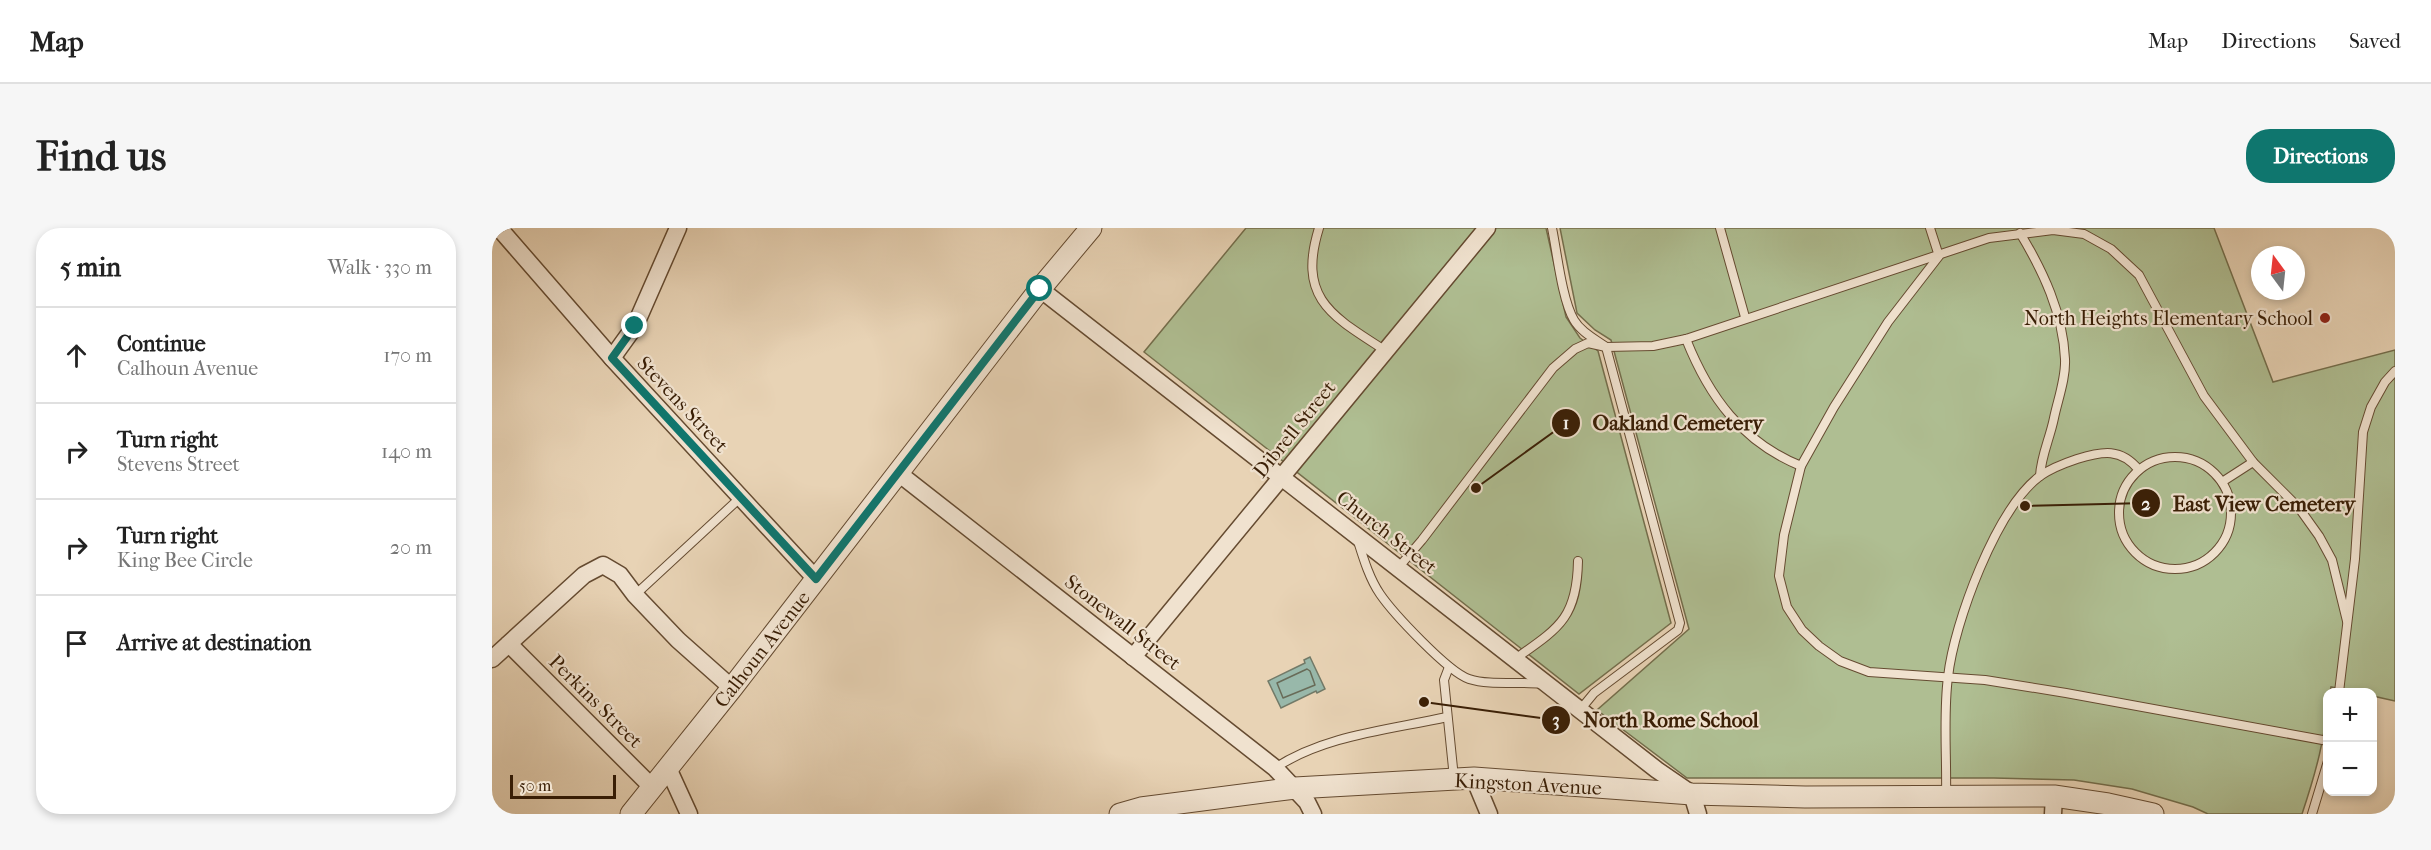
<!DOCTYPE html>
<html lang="en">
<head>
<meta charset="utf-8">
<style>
	body { margin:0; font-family:"IM FELL French Canon",serif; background:#f6f6f6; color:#222 }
	.controls { position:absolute; right:18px; bottom:18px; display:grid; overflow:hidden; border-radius:12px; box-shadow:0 3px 9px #0003 }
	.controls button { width:54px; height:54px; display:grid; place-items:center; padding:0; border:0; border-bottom:2px solid #e0e0e0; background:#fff; color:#222; font:30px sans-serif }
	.compass { position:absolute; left:1759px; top:18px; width:54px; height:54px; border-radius:50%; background:#fff; box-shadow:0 3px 9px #0003; rotate:345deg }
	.scale { position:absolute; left:18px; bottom:15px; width:106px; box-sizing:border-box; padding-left:6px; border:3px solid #391e05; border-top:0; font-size:16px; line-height:21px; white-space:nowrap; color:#391e05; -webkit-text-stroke:4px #f0e2cf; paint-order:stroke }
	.stop { position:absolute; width:18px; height:18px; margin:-14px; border:4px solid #0f766e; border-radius:50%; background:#fff }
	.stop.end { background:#0f766e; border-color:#fff; box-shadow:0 2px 6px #0008 }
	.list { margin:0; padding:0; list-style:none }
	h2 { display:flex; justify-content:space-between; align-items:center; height:78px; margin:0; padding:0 24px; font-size:26px }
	h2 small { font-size:20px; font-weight:400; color:#767676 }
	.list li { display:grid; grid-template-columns:39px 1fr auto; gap:18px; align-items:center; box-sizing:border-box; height:96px; padding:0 24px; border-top:2px solid #e0e0e0 }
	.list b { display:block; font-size:22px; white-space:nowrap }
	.list p { margin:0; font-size:20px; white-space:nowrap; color:#767676 }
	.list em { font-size:20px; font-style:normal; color:#767676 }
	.icon { flex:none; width:33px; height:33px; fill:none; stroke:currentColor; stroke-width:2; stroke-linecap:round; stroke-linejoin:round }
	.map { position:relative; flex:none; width:1903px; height:586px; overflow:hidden; border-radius:24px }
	header { display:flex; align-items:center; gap:36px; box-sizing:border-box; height:84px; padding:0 30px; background:#fff; border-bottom:2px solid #e0e0e0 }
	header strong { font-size:28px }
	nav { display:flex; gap:33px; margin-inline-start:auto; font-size:21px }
	.intro { display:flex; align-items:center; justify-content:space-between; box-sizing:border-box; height:144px; padding:0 36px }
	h1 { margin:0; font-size:42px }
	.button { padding:15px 27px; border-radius:24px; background:#0f766e; color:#fff; font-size:21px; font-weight:700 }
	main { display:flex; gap:36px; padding:0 36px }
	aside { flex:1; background:#fff; border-radius:24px; box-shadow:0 3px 9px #0003 }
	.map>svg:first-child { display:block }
</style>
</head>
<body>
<header>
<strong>Map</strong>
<nav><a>Map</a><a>Directions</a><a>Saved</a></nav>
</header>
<div class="intro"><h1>Find us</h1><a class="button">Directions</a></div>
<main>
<aside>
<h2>5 min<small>Walk · 330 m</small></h2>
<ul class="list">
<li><svg class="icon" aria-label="ahead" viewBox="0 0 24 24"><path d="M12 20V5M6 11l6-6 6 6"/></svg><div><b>Continue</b><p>Calhoun Avenue</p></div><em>170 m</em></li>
<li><svg class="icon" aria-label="right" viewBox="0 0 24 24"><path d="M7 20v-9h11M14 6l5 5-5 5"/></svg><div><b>Turn right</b><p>Stevens Street</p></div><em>140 m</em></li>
<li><svg class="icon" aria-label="right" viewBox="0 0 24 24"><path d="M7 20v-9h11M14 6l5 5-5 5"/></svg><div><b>Turn right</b><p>King Bee Circle</p></div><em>20 m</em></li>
<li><svg class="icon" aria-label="arrive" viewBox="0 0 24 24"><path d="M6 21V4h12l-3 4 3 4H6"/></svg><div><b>Arrive at destination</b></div></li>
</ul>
</aside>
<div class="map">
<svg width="1903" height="586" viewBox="0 0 1903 586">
	<rect width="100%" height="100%" fill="#e8d3b5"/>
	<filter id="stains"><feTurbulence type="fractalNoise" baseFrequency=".00333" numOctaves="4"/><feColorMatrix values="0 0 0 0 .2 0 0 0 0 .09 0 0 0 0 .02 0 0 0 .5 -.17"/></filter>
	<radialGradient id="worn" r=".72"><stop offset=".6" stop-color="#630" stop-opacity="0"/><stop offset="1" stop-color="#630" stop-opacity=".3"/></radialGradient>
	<g fill="#afbe92" stroke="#746e4c" stroke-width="1.5">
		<polygon points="754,0 1054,0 1074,89 1088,110 1106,123 1179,395 1087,466 652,124"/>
		<path d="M1068 0H1722L1781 154 1903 122V473L1881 468 1880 464H1865L1839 459 1838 464H1836C1835 506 1823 547 1810 586H1716L1701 579 1640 561 1582 552 1502 550H1195L1105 482 1197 401 1119 112 1103 102 1085 85Z"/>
	</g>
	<polygon fill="#98b8aa" stroke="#727a68" stroke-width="1.5" points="818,429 833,461 825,465 824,463 789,480 776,453 813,435 812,432"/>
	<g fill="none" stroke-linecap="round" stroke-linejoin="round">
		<polygon stroke="#686b58" stroke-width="1.5" points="815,441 818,443 823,457 791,470 785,455"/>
		<defs>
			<g id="service">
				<path d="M827 0C805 71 840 88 894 123"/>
				<path d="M1060 0C1065 24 1070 72 1082 92 1089 104 1103 111 1114 119L1188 395 1186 402 1102 465 1088 482"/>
				<polyline points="1228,0 1253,89"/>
				<polyline points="1438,0 1447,28 1396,94 1342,179 1309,238 1292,307 1287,348 1295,379 1310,402 1327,418 1348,433 1377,444 1493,452 1574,465 1836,513"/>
				<path d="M1528 5C1551 43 1571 85 1573 131 1574 150 1566 171 1562 190 1558 210 1549 228 1548 248"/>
				<path d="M1194 111C1217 169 1250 214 1309 238"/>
				<circle cx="1683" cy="285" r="56"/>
				<polyline points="1730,254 1761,234"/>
				<path d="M865 310C871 329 877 350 888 366 901 385 956 444 977 451 999 458 1026 453 1050 456"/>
				<polyline points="906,340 930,312 1061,140 1083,121 1096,115 1114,119 1161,118 1194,111 1497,10 1561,2 1592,6 1619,21 1647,47 1712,168 1761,234 1807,280 1827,308 1840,332 1855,393"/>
				<polyline points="143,367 249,269"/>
				<path d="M1023 431C1067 400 1085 390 1086 333"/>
				<polyline points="957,439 952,452 962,550"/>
				<polyline points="1847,464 1863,331 1871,204 1879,179 1893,154 1903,143"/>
				<path d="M783 540C833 507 897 502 955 489"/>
				<path d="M1454 568C1455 530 1451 486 1456 449 1462 395 1504 281 1548 248 1558 241 1573 235 1585 231 1611 223 1629 220 1647 242"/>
				<polyline points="1820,586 1836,533"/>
			</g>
			<g id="minor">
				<polyline points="7,0 120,130 324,351"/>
				<polyline points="548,61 1165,542 1200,566 1206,586"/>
				<polyline points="120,130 143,98 186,0"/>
				<polyline points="405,244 783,540 815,574 821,586"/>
				<polyline points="17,416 161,560"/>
				<polyline points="641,429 995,0"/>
				<polyline points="0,431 92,347 111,337 128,347 143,367 186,412 240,460"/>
				<polyline points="176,540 197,586"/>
				<polyline points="982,550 997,586"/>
				<polyline points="1561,586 1562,568"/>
			</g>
			<g id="tertiary">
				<polyline points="139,586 240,460 548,61 599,0"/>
				<polyline points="628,586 649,580 803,560 982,550 1200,566 1313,569 1562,568 1616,576 1661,586"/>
			</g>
		</defs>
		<use href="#service" stroke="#654b31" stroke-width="10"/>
		<use href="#minor" stroke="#654b31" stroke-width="19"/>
		<use href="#tertiary" stroke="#654b31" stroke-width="23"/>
		<use href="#service" stroke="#f0e2cf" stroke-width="8"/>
		<use href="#minor" stroke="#f0e2cf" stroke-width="16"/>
		<use href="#tertiary" stroke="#f0e2cf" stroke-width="21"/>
	</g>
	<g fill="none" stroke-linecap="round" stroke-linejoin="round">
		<polyline stroke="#0f766e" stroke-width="8" points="143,98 120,130 324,351 548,61"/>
	</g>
	<circle fill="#8f2418" stroke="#f0e2cf" stroke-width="2" cx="1833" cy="90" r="6"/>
	<g text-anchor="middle" stroke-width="4.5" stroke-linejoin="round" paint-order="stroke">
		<g font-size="20" fill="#391e05" stroke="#f0e2cf" text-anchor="end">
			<text x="1821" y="97">North Heights Elementary School</text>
		</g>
		<g font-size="20" fill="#391e05" stroke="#f0e2cf">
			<text transform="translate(191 176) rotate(47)" y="7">Stevens Street</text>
			<text transform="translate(802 201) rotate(-51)" y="7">Dibrell Street</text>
			<text transform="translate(895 304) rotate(38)" y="7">Church Street</text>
			<text transform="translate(631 394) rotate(38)" y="7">Stonewall Street</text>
			<text transform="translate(270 421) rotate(-52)" y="7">Calhoun Avenue</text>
			<text transform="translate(104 473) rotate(45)" y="7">Perkins Street</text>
			<text transform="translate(1036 556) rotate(3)" y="7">Kingston Avenue</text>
		</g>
	</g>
	<path fill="none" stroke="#391e05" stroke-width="2" d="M984 260L1074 195M1533 278L1654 275M932 474L1064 492"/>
	<g fill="#391e05" stroke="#f0e2cf" stroke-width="2">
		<circle cx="984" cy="260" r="6"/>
		<circle cx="1533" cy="278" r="6"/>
		<circle cx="932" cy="474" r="6"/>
		<circle cx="1074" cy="195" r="15"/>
		<circle cx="1654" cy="275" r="15"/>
		<circle cx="1064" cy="492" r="15"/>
	</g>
	<g font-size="18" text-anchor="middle" font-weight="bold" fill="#fff">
		<text x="1074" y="201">1</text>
		<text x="1654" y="282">2</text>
		<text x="1064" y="498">3</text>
	</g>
	<g font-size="21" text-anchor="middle" font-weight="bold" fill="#391e05" stroke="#f0e2cf" stroke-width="4.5" stroke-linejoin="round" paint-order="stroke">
		<text x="1186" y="202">Oakland Cemetery</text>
		<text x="1772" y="283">East View Cemetery</text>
		<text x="1179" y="499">North Rome School</text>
	</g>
	<rect width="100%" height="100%" filter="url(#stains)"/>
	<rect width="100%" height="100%" fill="url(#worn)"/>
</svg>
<div class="controls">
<button>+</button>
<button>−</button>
</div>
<svg class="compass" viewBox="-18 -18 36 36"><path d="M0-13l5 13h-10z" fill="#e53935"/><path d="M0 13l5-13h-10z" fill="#767676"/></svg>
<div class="scale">50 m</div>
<div class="stop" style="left:548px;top:61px"></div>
<div class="stop end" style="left:143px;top:98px"></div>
</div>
</main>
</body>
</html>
